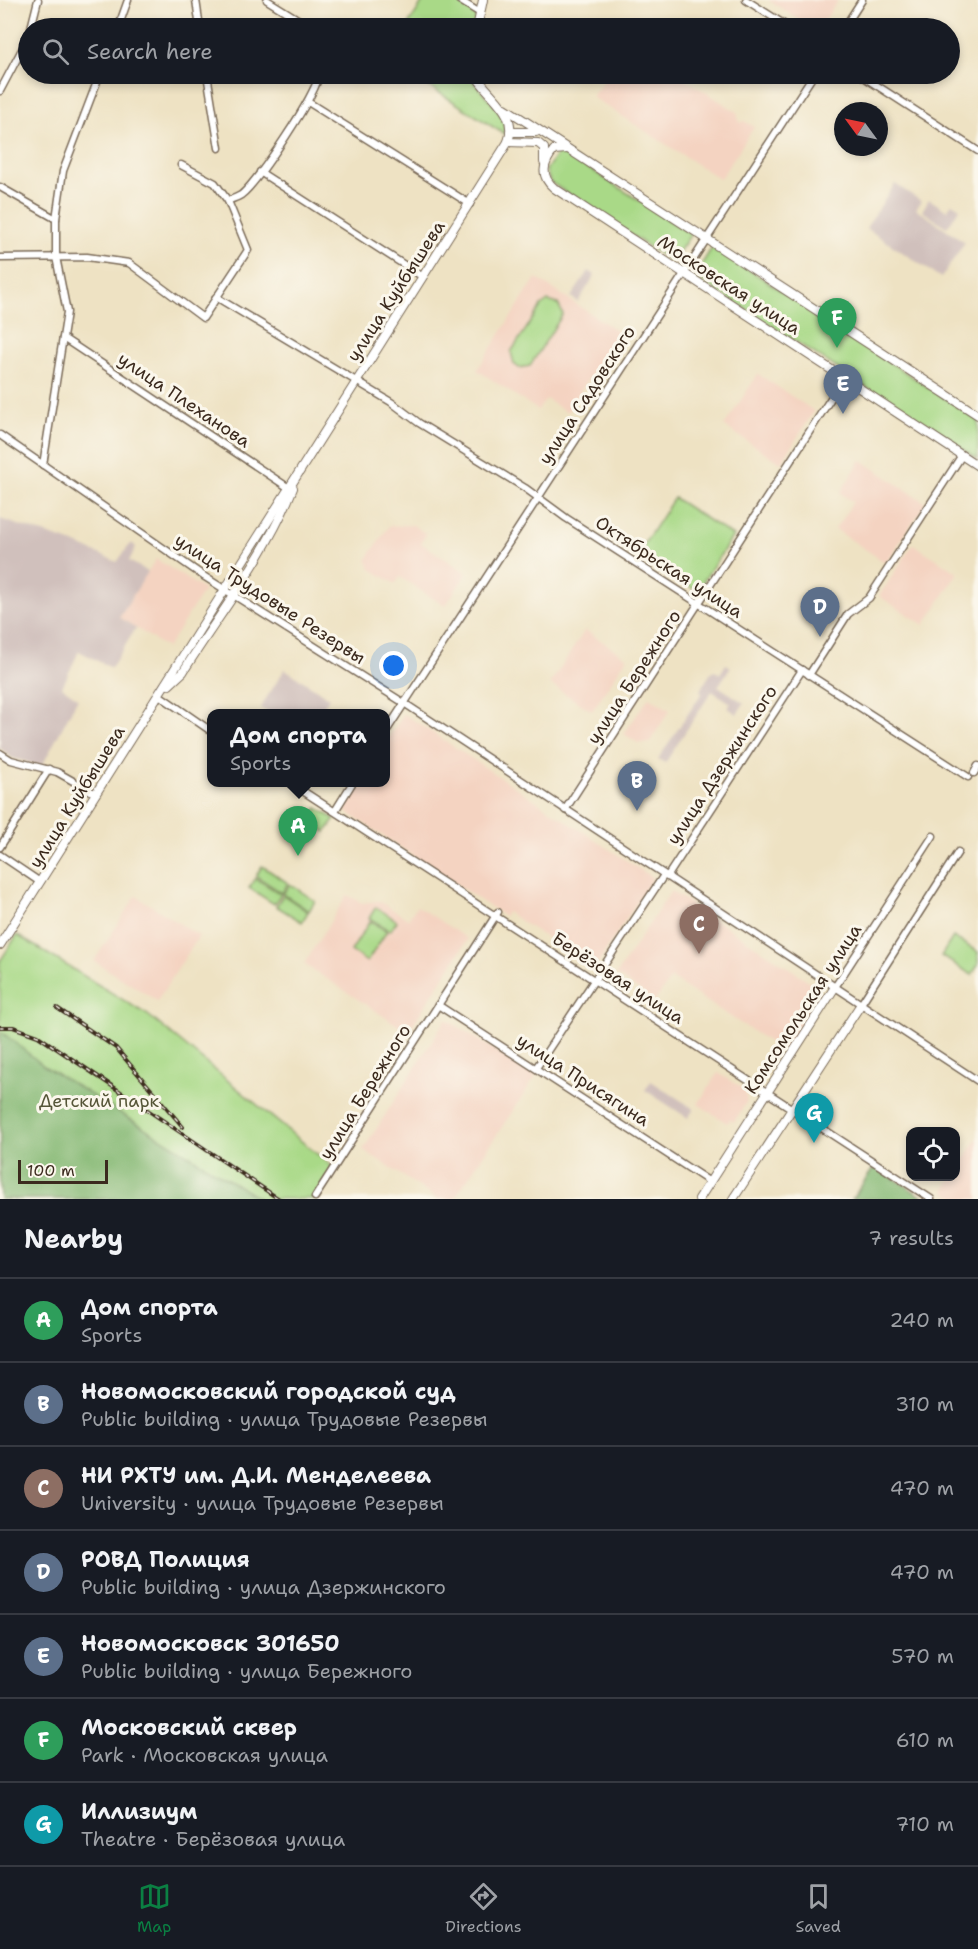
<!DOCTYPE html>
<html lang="en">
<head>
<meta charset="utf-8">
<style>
	body { margin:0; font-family:"Shantell Sans",sans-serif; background:#242831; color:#f1f3f6 }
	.controls { position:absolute; right:18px; bottom:18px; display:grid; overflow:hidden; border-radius:12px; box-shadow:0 3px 9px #0003 }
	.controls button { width:54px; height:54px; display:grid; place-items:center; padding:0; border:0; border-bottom:2px solid #363941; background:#171b24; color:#f1f3f6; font:30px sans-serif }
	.compass { position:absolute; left:834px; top:102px; width:54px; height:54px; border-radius:50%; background:#171b24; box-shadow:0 3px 9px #0003; rotate:303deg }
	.scale { position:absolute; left:18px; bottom:15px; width:90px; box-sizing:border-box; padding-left:6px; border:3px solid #3b2a1e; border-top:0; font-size:16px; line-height:21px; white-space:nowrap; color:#3b2a1e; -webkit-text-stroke:4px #fbf7ec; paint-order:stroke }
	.you { position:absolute; left:394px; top:666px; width:21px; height:21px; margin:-15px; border:4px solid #fff; border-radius:50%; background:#1a73e8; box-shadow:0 0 0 9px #1a73e833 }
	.badge { display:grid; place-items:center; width:39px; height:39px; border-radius:50%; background:#0b8043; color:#fff; font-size:20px; font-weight:700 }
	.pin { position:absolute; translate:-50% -50px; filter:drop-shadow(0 2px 3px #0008) }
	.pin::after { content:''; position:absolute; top:32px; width:21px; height:18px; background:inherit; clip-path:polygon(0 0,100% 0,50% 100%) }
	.popup { position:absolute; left:207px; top:709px; width:183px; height:78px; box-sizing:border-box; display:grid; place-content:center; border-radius:12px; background:#171b24; filter:drop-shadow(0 2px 4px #0005); font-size:20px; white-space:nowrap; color:#9ea1a6 }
	.popup b { font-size:22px; color:#f1f3f6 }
	.popup::after { content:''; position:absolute; left:50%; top:100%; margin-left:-12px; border:12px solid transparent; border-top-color:#171b24 }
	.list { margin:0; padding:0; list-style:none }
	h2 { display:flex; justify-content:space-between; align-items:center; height:78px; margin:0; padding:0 24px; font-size:26px }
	h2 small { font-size:20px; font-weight:400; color:#9ea1a6 }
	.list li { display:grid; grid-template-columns:39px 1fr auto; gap:18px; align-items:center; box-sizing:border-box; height:84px; padding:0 24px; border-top:2px solid #363941 }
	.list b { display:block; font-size:22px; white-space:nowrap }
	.list p { margin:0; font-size:20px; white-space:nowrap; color:#9ea1a6 }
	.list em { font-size:20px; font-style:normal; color:#9ea1a6 }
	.icon { flex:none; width:33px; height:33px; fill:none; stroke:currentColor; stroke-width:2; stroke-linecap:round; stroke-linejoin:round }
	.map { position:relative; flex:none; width:978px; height:1199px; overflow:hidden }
	.search { position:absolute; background:#171b24; box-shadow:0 3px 9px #0003; left:18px; right:18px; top:18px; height:66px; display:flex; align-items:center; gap:15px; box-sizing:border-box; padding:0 21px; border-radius:33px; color:#9ea1a6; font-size:22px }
	.sheet { height:666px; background:#171b24 }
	nav { display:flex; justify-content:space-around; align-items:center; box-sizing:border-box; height:84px; border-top:2px solid #363941; background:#171b24; font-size:16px; color:#9ea1a6 }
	nav a { display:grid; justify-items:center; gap:3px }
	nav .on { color:#0b8043 }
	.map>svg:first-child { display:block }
</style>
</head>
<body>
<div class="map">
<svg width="978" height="1199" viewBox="0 0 978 1199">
	<rect width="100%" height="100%" fill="#fbf7ec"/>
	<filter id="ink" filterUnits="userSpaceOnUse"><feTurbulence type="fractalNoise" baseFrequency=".0167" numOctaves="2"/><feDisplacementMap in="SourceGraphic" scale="12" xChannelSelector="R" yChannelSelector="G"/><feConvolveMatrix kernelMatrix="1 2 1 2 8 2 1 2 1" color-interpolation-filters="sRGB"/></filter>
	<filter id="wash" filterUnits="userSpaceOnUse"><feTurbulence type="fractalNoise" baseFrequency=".008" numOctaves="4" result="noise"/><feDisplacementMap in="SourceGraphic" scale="24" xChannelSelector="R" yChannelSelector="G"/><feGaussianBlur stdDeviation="1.35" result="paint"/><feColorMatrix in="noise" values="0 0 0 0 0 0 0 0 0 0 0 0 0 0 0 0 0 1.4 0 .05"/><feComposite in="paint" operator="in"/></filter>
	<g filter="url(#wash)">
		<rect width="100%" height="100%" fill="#eee2c3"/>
		<g fill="#f4d3c1">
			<polygon points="768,0 838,0 820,28 812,28"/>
			<polygon points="608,74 677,74 737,112 739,123 744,121 754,127 720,179 592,97"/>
			<polygon points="536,278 619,332 567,412 546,399 538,410 477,370"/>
			<polygon points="758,374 814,411 781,463 724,426"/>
			<polygon points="861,460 926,503 886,563 835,529 853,502 840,493"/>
			<polygon points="413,525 426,534 421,543 467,573 445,606 400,577 395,584 371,569 367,559 389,526"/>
			<polygon points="913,544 958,573 924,625 879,596"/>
			<polygon points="156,559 204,590 167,648 119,617"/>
			<polygon points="585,630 627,658 592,711 550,684"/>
			<polygon points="649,697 670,710 649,743 638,743 624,734"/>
			<polygon points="404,714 653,878 594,969 507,912 504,916 342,809 359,783 385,782 385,743"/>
			<polygon points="671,891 815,985 818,998 783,1051 671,978 655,1001 616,975"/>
			<polygon points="347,895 362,903 379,901 408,919 417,906 468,939 408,1032 304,964"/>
			<polygon points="136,896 199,936 157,1001 94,961"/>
			<polygon points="446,1019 536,1076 454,1199 438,1199 363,1150"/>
			<polygon points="718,1073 745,1090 747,1101 734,1122 730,1119 727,1123 698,1104"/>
			<polygon points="978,1138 978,1199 956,1199 944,1191"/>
		</g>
		<g fill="#d0c0bc">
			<polygon points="895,184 921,201 916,209 965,242 941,278 866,228"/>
			<polygon points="929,199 947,211 952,203 960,208 947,227 922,211"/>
			<polygon points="589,271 595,275 578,302 571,297"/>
			<polygon points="0,519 74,543 117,562 131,543 136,547 129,561 148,572 119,617 136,628 111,668 79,651 62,687 78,698 42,766 12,758 0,748"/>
			<polygon points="726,664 731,667 718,686 744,703 737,714 728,708 731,703 712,691 665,763 658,759 702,693 700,690 713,670 720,674"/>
			<polygon points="285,669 329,698 319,713 269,713 260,708"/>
			<polygon points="651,1081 694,1109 688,1118 645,1090"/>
		</g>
		<g fill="#a9d987" stroke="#728252" stroke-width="1.5">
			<polygon points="424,0 456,0 476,13 475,28 406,28"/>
			<path d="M410 74H470C477 95 510 109 504 134Z"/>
			<polygon points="559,151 564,152 691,234 672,262 550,182 546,170"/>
			<polygon points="713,246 978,420 978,459 694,276"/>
			<polygon points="548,301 558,304 563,314 530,366 519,368 514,364 511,352 541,306"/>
			<polygon points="674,498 733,536 697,591 638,553"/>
			<polygon points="317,808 335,819 326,832 309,821"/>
			<polygon points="262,866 288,883 282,893 256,876"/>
			<polygon points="255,878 281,894 274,904 249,888"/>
			<polygon points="290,884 315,901 309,911 283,894"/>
			<polygon points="283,895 308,912 302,922 276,906"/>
			<polygon points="376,907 397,921 390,931 369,918"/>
			<polygon points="370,921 387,931 367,962 351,951"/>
			<polygon points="17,935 148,1015 334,1168 316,1197 318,1199 0,1199 0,961"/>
			<polygon points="953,937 978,952 978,965 972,975 941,956"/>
		</g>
		<g fill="#86b974" stroke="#607249" stroke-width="1.5">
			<polygon points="3,1033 44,1066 260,1199 0,1199 0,1034"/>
			<polygon points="875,1166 926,1199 852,1199"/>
		</g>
	</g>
	<g filter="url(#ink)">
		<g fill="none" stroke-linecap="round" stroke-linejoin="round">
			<defs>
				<g id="minor">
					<polyline points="196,0 200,28"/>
					<polyline points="267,0 312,28"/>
					<polyline points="459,0 480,13"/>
					<polyline points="746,0 790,28"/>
					<polyline points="31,28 38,0"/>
					<polyline points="118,28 128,0"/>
					<polyline points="844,28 862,0"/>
					<polyline points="207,74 219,148"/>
					<polyline points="859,74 978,151"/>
					<polyline points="0,91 28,38"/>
					<polyline points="308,102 470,204"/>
					<polyline points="260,172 423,277"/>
					<polyline points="0,187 56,219"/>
					<path d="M228 201C232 199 238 197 241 195 257 183 318 92 319 74"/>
					<polyline points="0,258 87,257 129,263 203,318 248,250 228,201 215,183 181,165"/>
					<polyline points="216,297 391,402 419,423 525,488 566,518 968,777"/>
					<polyline points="63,338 289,488"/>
					<polyline points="0,435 205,577 404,703 978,1081"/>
					<polyline points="43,465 67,312 56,257 56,219 63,171 100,74"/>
					<polyline points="809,675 848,614 869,598 962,455"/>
					<polyline points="159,695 211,731"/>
					<polyline points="385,733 814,74"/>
					<polyline points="0,753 11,760 57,772 96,794"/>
					<polyline points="974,773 978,766"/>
					<polyline points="289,782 931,1199"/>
					<polyline points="565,810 844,378"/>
					<polyline points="335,811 353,782"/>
					<polyline points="0,847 49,769"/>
					<polyline points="0,855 40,882"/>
					<polyline points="667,877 802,670"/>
					<polyline points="835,987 933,836"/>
					<polyline points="861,1004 958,852"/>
					<polyline points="438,1005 710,1182"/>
					<polyline points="536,1068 664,875"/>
					<polyline points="315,1197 498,912"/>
				</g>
				<g id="major">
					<polyline points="477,28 483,0"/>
					<polyline points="505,108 978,415"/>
					<polyline points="510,132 536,132"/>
					<polyline points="508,142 538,143 544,148 544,162"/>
					<path d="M567 149 554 150C543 163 540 176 554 188L978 466"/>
					<path d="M169 685 183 672C220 613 267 554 293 488"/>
					<path d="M0 945 508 142C519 111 488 97 475 74"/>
					<polyline points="699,1199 835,987"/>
					<polyline points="733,1199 861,1004"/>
				</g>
			</defs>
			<use href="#minor" stroke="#7a6a58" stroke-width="9"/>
			<use href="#major" stroke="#7a6a58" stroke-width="10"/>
			<use href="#minor" stroke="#fff" stroke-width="6"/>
			<use href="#major" stroke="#fff" stroke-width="8"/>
			<defs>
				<g id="rail">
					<polyline points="57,1008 116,1048 183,1127"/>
					<polyline points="0,1027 13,1027 38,1036 279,1199"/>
				</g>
			</defs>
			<use href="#rail" stroke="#3b2a1e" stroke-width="4"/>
			<use href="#rail" stroke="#fbf7ec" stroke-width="1.5" stroke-dasharray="4.5" stroke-linecap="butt"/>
		</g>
	</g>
	<g text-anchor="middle" stroke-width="6" stroke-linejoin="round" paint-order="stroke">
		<g font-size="18" fill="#3b2a1e" stroke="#fbf7ec">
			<text transform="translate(729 285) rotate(33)" y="6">Московская улица</text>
			<text transform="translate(396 291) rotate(-57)" y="6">улица Куйбышева</text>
			<text transform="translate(587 395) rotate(-57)" y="6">улица Садовского</text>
			<text transform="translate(184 400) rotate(34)" y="6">улица Плеханова</text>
			<text transform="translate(669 567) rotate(33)" y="6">Октябрьская улица</text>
			<text transform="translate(270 599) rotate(33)" y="6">улица Трудовые Резервы</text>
			<text transform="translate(634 677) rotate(-57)" y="6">улица Бережного</text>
			<text transform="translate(722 765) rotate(-57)" y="6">улица Дзержинского</text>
			<text transform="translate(77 797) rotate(-58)" y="6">улица Куйбышева</text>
			<text transform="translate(618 978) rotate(33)" y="6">Берёзовая улица</text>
			<text transform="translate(803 1009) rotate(-57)" y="6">Комсомольская улица</text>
			<text transform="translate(583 1080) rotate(33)" y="6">улица Присягина</text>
			<text transform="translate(365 1092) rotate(-58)" y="6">улица Бережного</text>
		</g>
		<g font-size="18" fill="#565638" stroke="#fbf7ec">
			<text x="99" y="1107">Детский парк</text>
		</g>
	</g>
</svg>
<div class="controls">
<button><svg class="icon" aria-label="locate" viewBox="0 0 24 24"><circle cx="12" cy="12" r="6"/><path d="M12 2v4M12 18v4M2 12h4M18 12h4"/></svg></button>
</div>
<svg class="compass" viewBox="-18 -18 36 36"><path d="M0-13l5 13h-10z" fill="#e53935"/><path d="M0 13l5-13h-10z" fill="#9ea1a6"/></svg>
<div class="scale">100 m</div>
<div class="you"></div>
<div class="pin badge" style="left:298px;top:856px;background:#2e9e5b">A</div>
<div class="popup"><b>Дом спорта</b>Sports</div>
<div class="pin badge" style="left:637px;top:811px;background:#5c6f8a">B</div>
<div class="pin badge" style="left:699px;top:954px;background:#8d6e63">C</div>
<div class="pin badge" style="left:820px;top:637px;background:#5c6f8a">D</div>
<div class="pin badge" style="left:843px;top:414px;background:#5c6f8a">E</div>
<div class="pin badge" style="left:837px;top:348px;background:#2e9e5b">F</div>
<div class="pin badge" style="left:814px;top:1143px;background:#0f9aa8">G</div>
<div class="search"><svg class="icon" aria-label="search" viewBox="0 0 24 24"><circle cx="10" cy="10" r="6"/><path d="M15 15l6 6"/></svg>Search here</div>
</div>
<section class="sheet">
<h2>Nearby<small>7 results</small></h2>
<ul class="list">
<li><span class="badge" style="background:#2e9e5b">A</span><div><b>Дом спорта</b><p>Sports</p></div><em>240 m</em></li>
<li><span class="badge" style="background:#5c6f8a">B</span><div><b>Новомосковский городской суд</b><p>Public building · улица Трудовые Резервы</p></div><em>310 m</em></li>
<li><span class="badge" style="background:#8d6e63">C</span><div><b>НИ РХТУ им. Д.И. Менделеева</b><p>University · улица Трудовые Резервы</p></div><em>470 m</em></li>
<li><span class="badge" style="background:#5c6f8a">D</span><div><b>РОВД Полиция</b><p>Public building · улица Дзержинского</p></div><em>470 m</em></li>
<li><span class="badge" style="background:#5c6f8a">E</span><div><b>Новомосковск 301650</b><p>Public building · улица Бережного</p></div><em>570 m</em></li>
<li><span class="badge" style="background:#2e9e5b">F</span><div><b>Московский сквер</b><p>Park · Московская улица</p></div><em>610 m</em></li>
<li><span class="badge" style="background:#0f9aa8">G</span><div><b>Иллизиум</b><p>Theatre · Берёзовая улица</p></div><em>710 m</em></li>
</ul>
</section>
<nav>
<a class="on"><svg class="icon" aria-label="map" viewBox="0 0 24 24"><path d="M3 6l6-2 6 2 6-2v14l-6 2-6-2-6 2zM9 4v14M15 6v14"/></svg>Map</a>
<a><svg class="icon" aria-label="directions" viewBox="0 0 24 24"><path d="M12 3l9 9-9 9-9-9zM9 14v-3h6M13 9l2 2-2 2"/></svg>Directions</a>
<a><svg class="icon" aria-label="saved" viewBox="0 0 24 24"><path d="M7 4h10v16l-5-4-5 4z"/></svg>Saved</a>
</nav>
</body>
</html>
